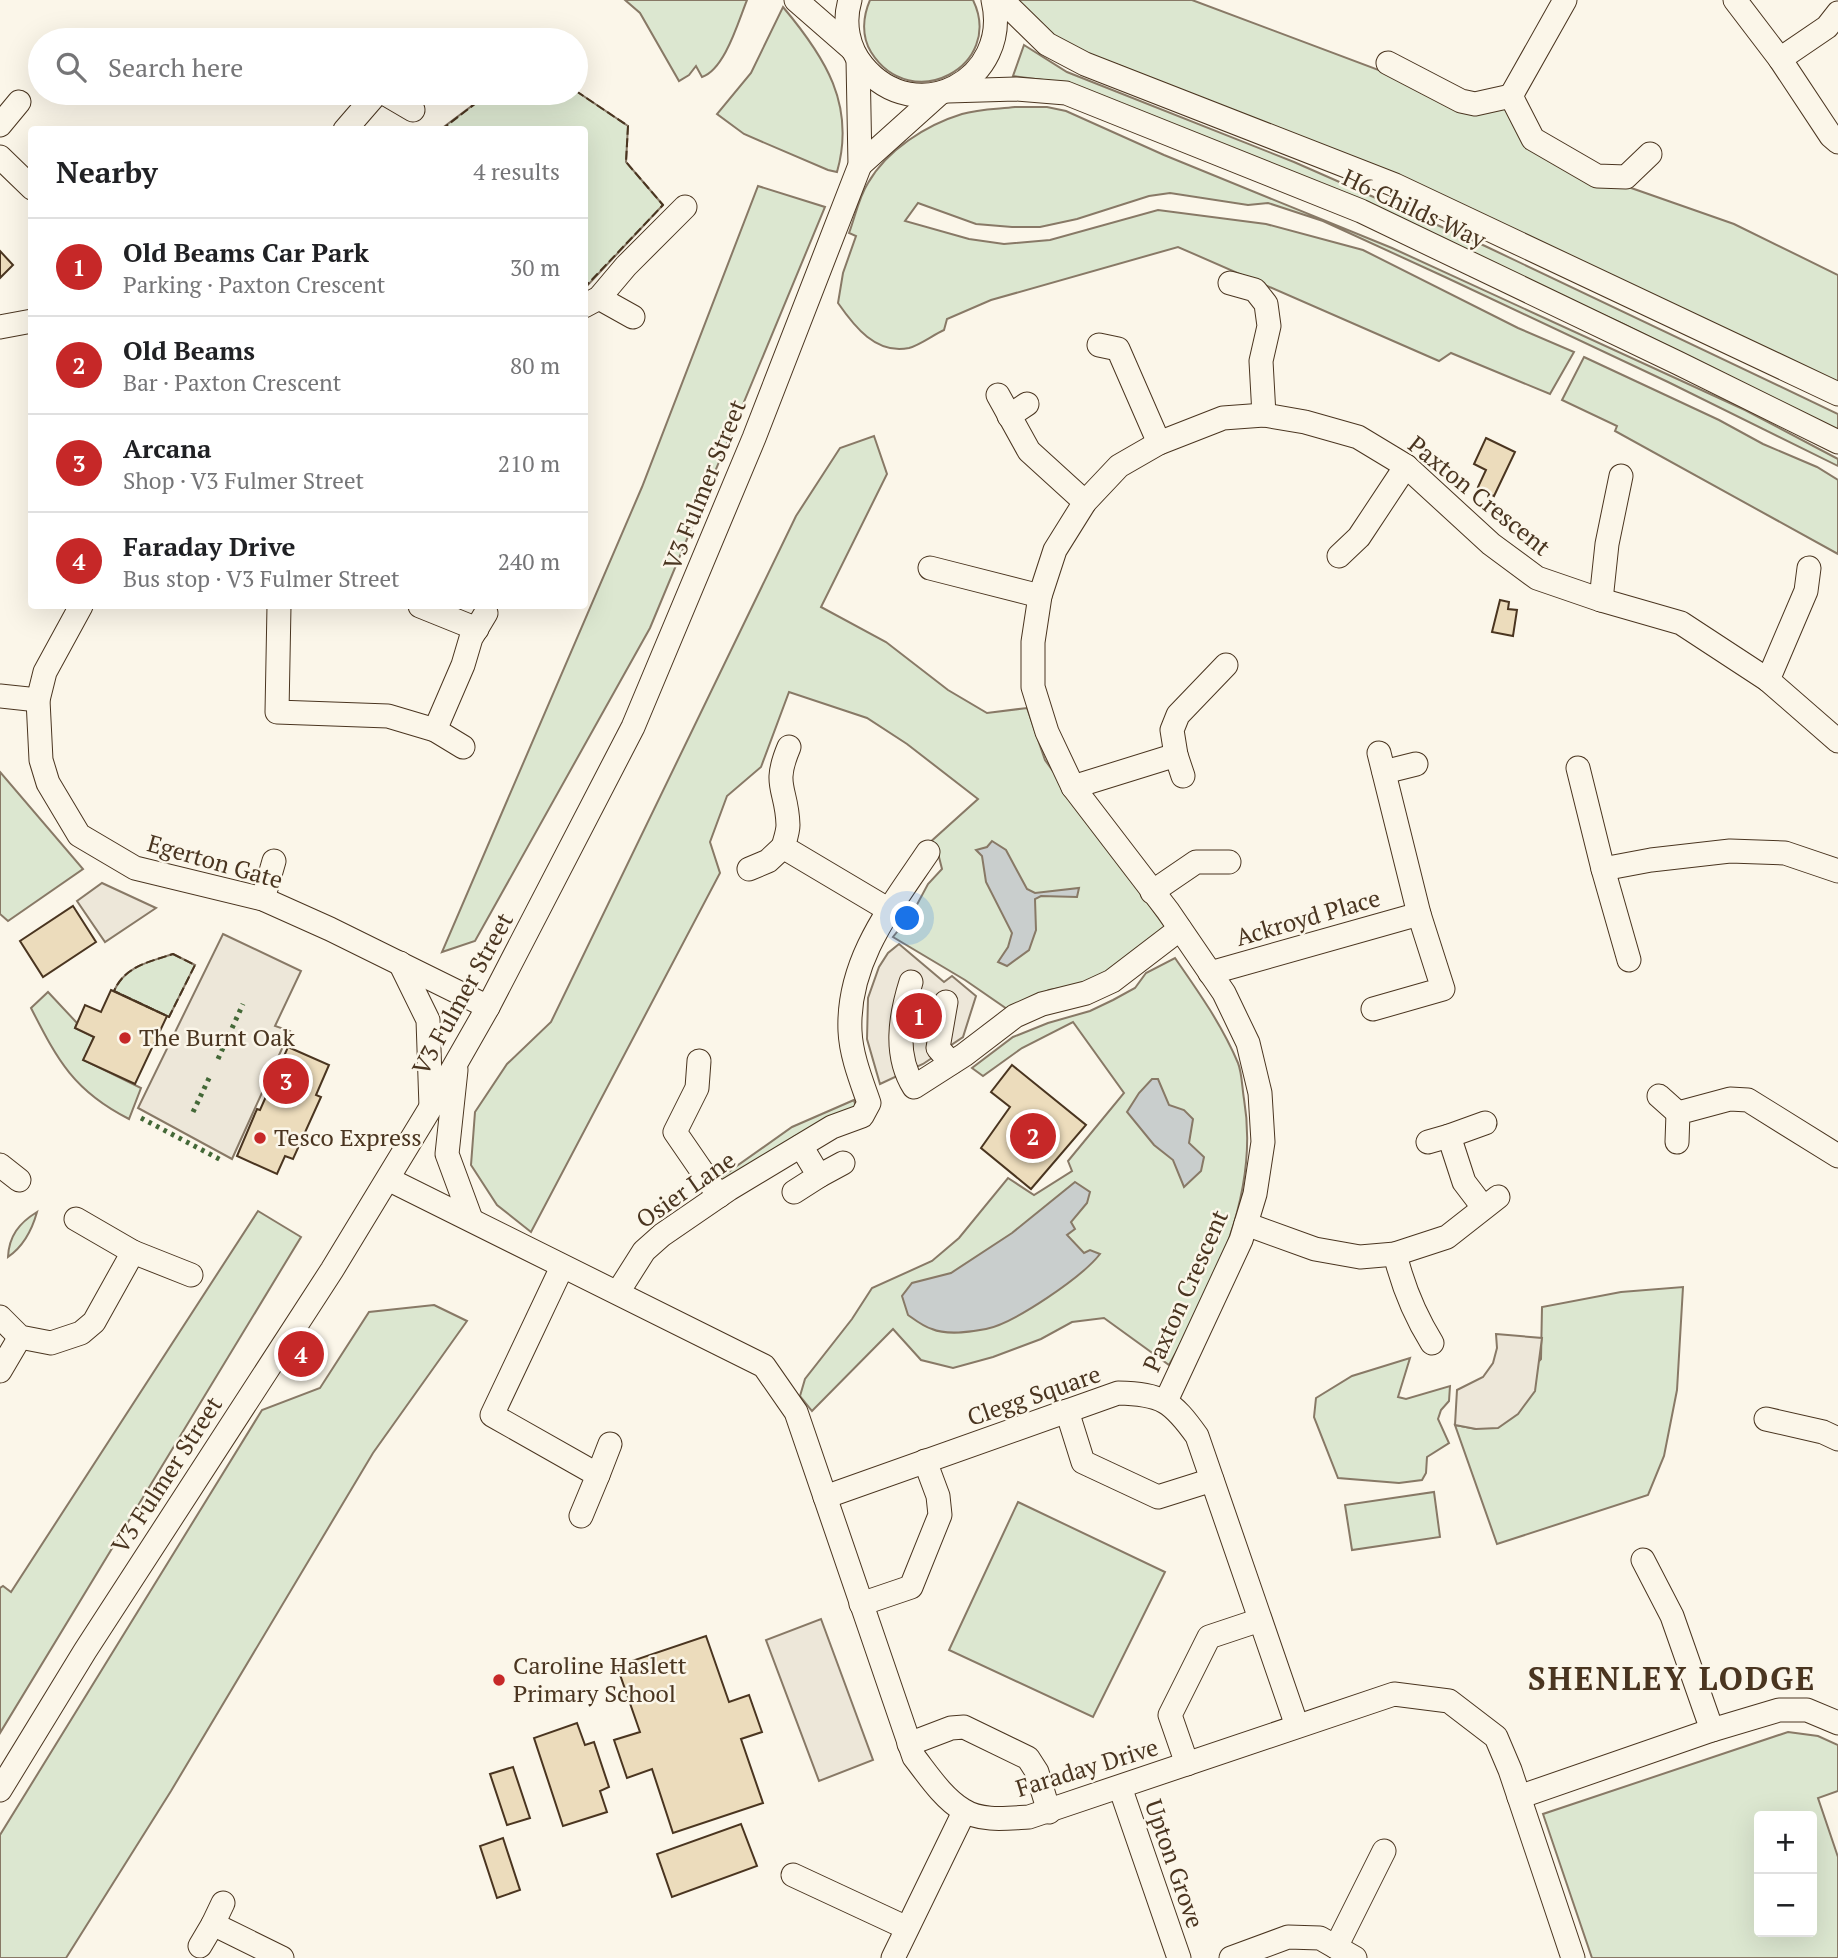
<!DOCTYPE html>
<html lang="en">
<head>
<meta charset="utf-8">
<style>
	body { margin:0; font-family:"PT Serif",serif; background:#f2f2f2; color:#202124 }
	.controls { position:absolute; right:21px; bottom:21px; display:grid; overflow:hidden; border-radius:7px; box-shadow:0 7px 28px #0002 }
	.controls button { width:63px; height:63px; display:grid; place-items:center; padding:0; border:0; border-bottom:2px solid #e0e0e0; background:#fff; color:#202124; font:35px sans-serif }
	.you { position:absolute; left:908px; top:919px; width:24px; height:24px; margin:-18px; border:5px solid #fff; border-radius:50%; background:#1a73e8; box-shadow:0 0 0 10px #1a73e833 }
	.badge { display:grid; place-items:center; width:46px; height:46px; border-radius:50%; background:#c62828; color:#fff; font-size:23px; font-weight:700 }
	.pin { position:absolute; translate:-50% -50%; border:4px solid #fff; box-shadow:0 2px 7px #0006 }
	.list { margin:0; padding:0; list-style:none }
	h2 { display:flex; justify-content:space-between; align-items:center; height:91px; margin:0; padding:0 28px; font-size:30px }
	h2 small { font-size:23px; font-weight:400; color:#757577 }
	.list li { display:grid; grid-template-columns:46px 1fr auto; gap:21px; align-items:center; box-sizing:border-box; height:98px; padding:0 28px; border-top:2px solid #e0e0e0 }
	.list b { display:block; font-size:26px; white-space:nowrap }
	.list p { margin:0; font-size:23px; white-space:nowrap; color:#757577 }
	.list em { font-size:23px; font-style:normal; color:#757577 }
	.icon { flex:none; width:38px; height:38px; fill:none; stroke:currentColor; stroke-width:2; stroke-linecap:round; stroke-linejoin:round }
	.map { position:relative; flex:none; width:1838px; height:1958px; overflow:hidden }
	.search { position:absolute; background:#fff; box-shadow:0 7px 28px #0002; left:28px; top:28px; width:560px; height:77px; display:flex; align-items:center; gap:18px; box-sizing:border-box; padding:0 24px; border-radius:38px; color:#757577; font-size:26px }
	.panel { position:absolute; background:#fff; box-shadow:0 7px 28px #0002; left:28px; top:126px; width:560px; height:483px; border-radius:7px }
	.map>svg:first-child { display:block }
</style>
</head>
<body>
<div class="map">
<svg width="1838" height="1958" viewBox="0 0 1838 1958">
	<rect width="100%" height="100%" fill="#fbf6e9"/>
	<g fill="#dce7d0" stroke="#887966" stroke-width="2" fill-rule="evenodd">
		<path d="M625 0H747C738 22 725 69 702 77L696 66 689 75 679 81 640 13Z"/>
		<path d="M870 0H973C1005 66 911 116 871 52 861 36 863 16 870 0Z"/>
		<polygon points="1018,0 1192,0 1461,101 1511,96 1533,139 1597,176 1734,224 1838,275 1838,394 1395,185 1121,66 1088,55 1053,35"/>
		<path d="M783 7C825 57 856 105 837 172L828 170 744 134 717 114 751 73Z"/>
		<polygon points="1024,45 1067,72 1294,162 1485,246 1838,414 1838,430 1623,324 1387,216 1059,82 1013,76"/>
		<polygon points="576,91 628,126 626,162 663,205 585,288 584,130 441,129 489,93 576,93"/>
		<path d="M1015 107H1047L1066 111 1164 155 1392 248 1745 410 1838 459V466L1668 382 1445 277 1323 221 1268 203 1248 205 1170 193 1149 196 1077 219 1040 227H1012L976 224 918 203 905 221 969 239 1004 244 1050 240 1158 210 1266 224 1363 250 1518 328 1574 352 1550 394 1451 353 1439 361 1178 247 991 300 947 319 944 330C933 335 920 345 909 348 876 355 854 326 838 303L843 273 856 236 849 233C855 217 859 197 868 183 887 150 926 125 962 114 978 109 997 109 1015 107Z"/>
		<polygon points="758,186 825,207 650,628 475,941 442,952 642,487"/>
		<polygon points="1584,357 1719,420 1763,444 1817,467 1838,480 1838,554 1615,431 1617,426 1562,400"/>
		<polygon points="874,436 887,474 821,607 886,642 948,690 987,713 1027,708 1045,760 1165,927 1136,953 1086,984 1049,990 1010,1011 965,980 893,937 913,912 928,884 942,869 938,853 927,845 978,799 907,744 867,718 789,692 761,767 727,796 710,842 720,873 531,1232 497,1205 471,1165 475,1112 507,1064 551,1022 796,516 840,448"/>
		<polygon points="0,772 83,869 8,921 0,914"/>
		<path d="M173 954 195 965 169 1017 114 991C125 966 149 962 173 954Z"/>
		<path d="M1175 958C1198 991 1222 1025 1238 1063 1242 1073 1242 1087 1244 1099 1260 1194 1214 1285 1169 1365L1104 1318 1072 1322 1041 1339 993 1357 953 1368 921 1360 893 1329 812 1411 800 1396 805 1379 852 1319 872 1288 932 1261 959 1238 1008 1178 1034 1195 1072 1171 1068 1161 1124 1093 1073 1022 1022 1048 983 1076 972 1068 1013 1037 1048 1023 1090 1011 1113 1000 1135 988 1146 973Z"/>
		<path d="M48 992 77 1023 75 1028 94 1037 84 1060 141 1088 129 1119C74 1091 58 1061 31 1008Z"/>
		<polygon points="854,1100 857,1111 732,1185 717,1180 792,1127"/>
		<polygon points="258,1211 301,1237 0,1733 0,1588 3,1586 11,1592"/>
		<path d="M37 1212C32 1230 24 1246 8 1257 9 1236 19 1223 37 1212Z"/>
		<polygon points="1683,1287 1677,1390 1664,1456 1648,1495 1497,1544 1455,1425 1476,1429 1541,1359 1542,1307 1621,1292"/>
		<polygon points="434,1305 467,1321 373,1453 171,1791 66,1958 0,1958 0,1835 262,1410 320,1388 369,1312"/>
		<polygon points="1410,1358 1398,1397 1406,1399 1450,1386 1449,1401 1441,1410 1438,1419 1449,1443 1427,1457 1426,1473 1422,1480 1399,1483 1338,1478 1314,1417 1316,1398 1352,1376"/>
		<polygon points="1434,1492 1440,1537 1352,1550 1345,1505"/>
		<polygon points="1018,1502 1165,1572 1093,1717 949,1650"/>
		<path d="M1788 1732 1818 1736 1838 1745V1791L1818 1798 1838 1857V1958H1592L1543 1814ZM1812 1816V1932H1759V1816Z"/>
	</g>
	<g fill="#ede7d9" stroke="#887966" stroke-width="2">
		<polygon points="102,883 156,908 105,942 77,901"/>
		<polygon points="223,934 301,971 275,1026 290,1031 232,1159 138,1108"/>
		<polygon points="899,944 944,982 952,976 976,996 963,1037 923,1064 880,1084 867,1039 868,998 879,967 888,953"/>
		<polygon points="1496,1334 1542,1338 1535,1391 1518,1414 1498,1428 1476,1429 1455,1425 1457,1390 1483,1377 1493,1363 1497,1348"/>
		<polygon points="821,1619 873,1760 819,1781 766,1640"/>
	</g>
	<g fill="#c9cecd" stroke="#887966" stroke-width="2">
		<polygon points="992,841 1006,850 1027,889 1035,893 1079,888 1077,897 1041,896 1035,899 1036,930 1029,950 1007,966 998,962 1008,947 1012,933 986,882 982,856 976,850 987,847"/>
		<polygon points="1152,1079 1158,1079 1169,1105 1184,1110 1193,1119 1189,1143 1204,1157 1201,1171 1184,1187 1173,1160 1154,1145 1127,1112 1139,1093"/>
		<path d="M1075 1182 1090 1192 1087 1203 1071 1222 1075 1229 1067 1235 1084 1253 1090 1250 1100 1254C1082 1277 1015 1323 986 1329 971 1332 946 1335 932 1329 924 1327 915 1320 908 1315L902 1296 912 1283 951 1273 1012 1233Z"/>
	</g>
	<g fill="#ecdcbc" stroke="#4a3520" stroke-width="2">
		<polygon points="0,251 13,265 0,278"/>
		<polygon points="1486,438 1515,452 1494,496 1478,487 1486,470 1474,464"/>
		<polygon points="1500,600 1509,602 1508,609 1517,610 1513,636 1492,632"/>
		<polygon points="73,906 96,942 43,977 20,941"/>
		<polygon points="111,990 167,1016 135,1084 83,1060 94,1037 75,1028 85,1005 101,1012"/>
		<polygon points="288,1047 329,1065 316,1095 321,1097 293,1159 285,1156 277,1174 237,1156 257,1109 260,1110"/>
		<polygon points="1012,1065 1086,1125 1031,1189 981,1148 1010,1107 991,1092"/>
		<polygon points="706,1636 729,1702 749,1695 762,1732 741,1739 763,1803 673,1833 652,1769 627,1778 614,1740 640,1732 617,1666"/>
		<polygon points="577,1723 585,1745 594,1742 609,1787 600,1791 607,1812 563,1826 534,1738"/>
		<polygon points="513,1767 530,1818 507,1825 490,1774"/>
		<polygon points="741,1824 757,1866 672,1897 657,1854"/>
		<polygon points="503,1838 520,1890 497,1898 480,1846"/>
	</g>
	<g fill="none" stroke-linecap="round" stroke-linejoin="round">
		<defs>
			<g id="minor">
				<polyline points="796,0 851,48"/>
				<path d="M850 0C843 23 848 48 863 66 916 130 1012 80 993 0"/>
				<polyline points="1002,0 1047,44 1085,64 1395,185 1838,394"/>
				<polyline points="1565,0 1511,96 1533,139 1597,176 1626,177 1650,154"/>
				<polyline points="1735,0 1780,59 1831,136 1838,142"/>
				<polyline points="1780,59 1827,27 1838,13"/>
				<polyline points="1388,63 1461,101 1475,104 1511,96"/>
				<polyline points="948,91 1016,89 1066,93 1361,211 1678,363 1838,442"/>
				<polyline points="384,93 413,110"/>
				<polyline points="0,125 19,102"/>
				<polyline points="345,130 377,93"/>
				<polyline points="0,157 32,188"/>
				<polyline points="860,165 939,94"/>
				<polyline points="1230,283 1255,290 1266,304 1269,326 1261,361 1264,415"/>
				<polyline points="599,298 633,317"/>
				<polyline points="584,306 599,298 626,266 685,207"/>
				<polyline points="0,327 32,321"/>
				<polyline points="1099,345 1118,349 1159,443"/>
				<polyline points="998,395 1029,451 1085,502"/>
				<polyline points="1009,416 1027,404"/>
				<polyline points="1339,556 1359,537 1406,466"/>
				<polyline points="930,568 1040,596"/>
				<polyline points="1601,600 1607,544 1621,476"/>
				<polyline points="81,606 45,672 38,700 41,760 48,783 79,835 135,868 263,899 330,929 488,1007"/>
				<polyline points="279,606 277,712 388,716 435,730 463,747"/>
				<polyline points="420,606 477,629"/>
				<polyline points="1768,680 1806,591 1809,568"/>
				<polyline points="0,696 38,700"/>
				<polyline points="435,730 463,665 471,638 486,613"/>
				<path d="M789 747C772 787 787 788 788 825 788 832 785 840 783 847L889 910"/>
				<polyline points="1176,755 1183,776"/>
				<polyline points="1578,768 1603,869 1629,960"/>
				<polyline points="1384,772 1416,764"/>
				<polyline points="1073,787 1176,755 1172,730 1178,715 1226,665"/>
				<polyline points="749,869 768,861 783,847"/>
				<polyline points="1603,869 1651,860 1730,851 1785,853 1838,871"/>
				<polyline points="1152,892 1196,862 1229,862"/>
				<polyline points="263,899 274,861"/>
				<polyline points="400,963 428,1020 431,1107"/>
				<polyline points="1210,973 1419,914"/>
				<path d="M911 982C900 1017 894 1055 914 1087L964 1055 1015 1016 1042 1004 1086 993 1112 981 1180 929"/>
				<polyline points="946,1002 938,1048 951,1063"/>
				<polyline points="1373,1009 1443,989 1419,914 1379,753"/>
				<polyline points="699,1061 697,1088 675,1132 719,1196"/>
				<polyline points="456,1070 447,1154 471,1219"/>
				<polyline points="1659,1096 1678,1113"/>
				<polyline points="1428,1142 1449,1136"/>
				<polyline points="1677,1142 1678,1113 1730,1099 1748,1100 1838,1156"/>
				<polyline points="0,1165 19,1180"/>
				<polyline points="819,1176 843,1163"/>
				<path d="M388 1179 764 1366 796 1412 914 1757C928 1775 943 1798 963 1810 981 1822 1009 1818 1029 1817L1394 1694 1449 1701 1496 1737 1510 1770 1573 1958"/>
				<polyline points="794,1192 819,1176 801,1146"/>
				<polyline points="1483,1207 1464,1182 1449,1136 1485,1123"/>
				<polyline points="76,1219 133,1252"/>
				<polyline points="1246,1224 1315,1249 1360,1257 1395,1254 1447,1237 1498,1197"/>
				<path d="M1395 1254C1403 1287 1414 1314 1432 1343"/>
				<polyline points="562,1267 492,1415 598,1475 581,1516"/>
				<path d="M618 1292 644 1251 662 1235 729 1189 832 1127 862 1116 869 1103C861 1080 851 1055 850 1031 847 961 891 907 928 852"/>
				<polyline points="0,1317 20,1337 51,1343 81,1333 94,1322 133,1252 191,1275"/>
				<polyline points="0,1371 20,1337"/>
				<polyline points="1166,1401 1241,1240 1255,1194 1263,1142 1260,1093 1248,1043 1224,993 1168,911 1073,787 1047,732 1033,687 1033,642 1040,596 1055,550 1085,502 1119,466 1159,443 1223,418 1264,415 1305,422 1358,437 1406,466 1491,544 1537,578 1601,600 1681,623 1768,680 1838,741"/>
				<polyline points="1067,1411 1083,1462 1158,1497 1212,1480"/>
				<polyline points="1766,1419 1823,1432 1838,1439"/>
				<polyline points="598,1475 610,1444"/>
				<path d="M825 1497 1118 1393C1162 1394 1172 1401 1197 1436L1297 1726"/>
				<polyline points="1643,1560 1672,1616 1712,1730"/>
				<polyline points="861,1604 911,1587 940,1515 938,1496 925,1461"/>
				<polyline points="909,1744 951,1728 964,1727 1028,1758 1037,1772 1049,1812"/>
				<polyline points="1187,1764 1170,1715 1209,1637 1260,1620"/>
				<polyline points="1120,1787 1179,1958"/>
				<polyline points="0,1790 85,1651 332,1270 431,1107 488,1007 633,727 754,438 860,165 858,60"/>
				<polyline points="1519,1797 1712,1730 1779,1710 1807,1710 1838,1723"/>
				<polyline points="793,1875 907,1928"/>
				<polyline points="223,1903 213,1924 282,1958"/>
				<polyline points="200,1946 213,1924"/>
				<polyline points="1336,1947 1384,1851"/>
				<polyline points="893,1958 964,1812"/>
				<polyline points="1231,1958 1288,1937 1320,1938 1355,1958"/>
			</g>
		</defs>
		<use href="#minor" stroke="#4a3520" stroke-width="25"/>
		<use href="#minor" stroke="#fbf6e9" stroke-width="23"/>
		<g stroke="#436837" stroke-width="5" stroke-dasharray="3.5 5" stroke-linecap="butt">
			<polyline points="218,1059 243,1004"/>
			<polyline points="193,1112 211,1074"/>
			<polyline points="141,1118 223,1161"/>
		</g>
		<g stroke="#4a3520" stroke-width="2" stroke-dasharray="9 3.5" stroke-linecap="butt">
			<polyline points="576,91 628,126 626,162 663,205 584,288"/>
			<polyline points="441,130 489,93"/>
			<path d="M173 954 195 965 169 1017 114 991C125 966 149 962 173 954Z"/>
		</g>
	</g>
	<g fill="#c62828" stroke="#fbf6e9" stroke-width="2.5">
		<circle cx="125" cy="1038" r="7"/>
		<circle cx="260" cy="1138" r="7"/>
		<circle cx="499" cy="1680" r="7"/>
	</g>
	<g text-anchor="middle" stroke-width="5" stroke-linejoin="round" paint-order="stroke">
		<g font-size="24" fill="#4a3520" stroke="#fbf6e9">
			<text transform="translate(1414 209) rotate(25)" y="8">H6 Childs Way</text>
			<text transform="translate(705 485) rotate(-68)" y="8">V3 Fulmer Street</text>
			<text transform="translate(1479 496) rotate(39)" y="8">Paxton Crescent</text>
			<text transform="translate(215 862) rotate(16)" y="8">Egerton Gate</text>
			<text transform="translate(1308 918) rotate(-16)" y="8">Ackroyd Place</text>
			<text transform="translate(463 994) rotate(-61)" y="8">V3 Fulmer Street</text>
			<text transform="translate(686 1190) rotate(-35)" y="8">Osier Lane</text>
			<text transform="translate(1186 1291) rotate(-66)" y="8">Paxton Crescent</text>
			<text transform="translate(1034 1396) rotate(-19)" y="8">Clegg Square</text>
			<text transform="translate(167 1475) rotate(-57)" y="8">V3 Fulmer Street</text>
			<text transform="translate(1087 1768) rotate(-17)" y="8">Faraday Drive</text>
			<text transform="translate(1174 1864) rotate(71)" y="8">Upton Grove</text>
		</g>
		<g font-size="24" fill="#4a3520" stroke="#fbf6e9" text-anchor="start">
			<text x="139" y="1046">The Burnt Oak</text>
			<text x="274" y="1146">Tesco Express</text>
			<text x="513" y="1674">Caroline Haslett<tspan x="513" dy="28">Primary School</tspan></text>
		</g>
		<g font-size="32" font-weight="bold" letter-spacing="2" fill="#4a3520" stroke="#fbf6e9">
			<text x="1672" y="1690">SHENLEY LODGE</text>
		</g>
	</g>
</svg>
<div class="controls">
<button>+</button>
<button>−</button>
</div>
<div class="you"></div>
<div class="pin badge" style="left:919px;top:1016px">1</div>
<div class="pin badge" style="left:1033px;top:1136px">2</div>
<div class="pin badge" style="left:286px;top:1081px">3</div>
<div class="pin badge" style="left:301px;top:1354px">4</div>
<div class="search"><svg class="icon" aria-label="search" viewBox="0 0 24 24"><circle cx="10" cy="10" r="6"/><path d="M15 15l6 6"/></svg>Search here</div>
<section class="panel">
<h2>Nearby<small>4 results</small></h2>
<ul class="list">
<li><span class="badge">1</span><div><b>Old Beams Car Park</b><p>Parking · Paxton Crescent</p></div><em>30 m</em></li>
<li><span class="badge">2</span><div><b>Old Beams</b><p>Bar · Paxton Crescent</p></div><em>80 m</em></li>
<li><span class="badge">3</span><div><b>Arcana</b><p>Shop · V3 Fulmer Street</p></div><em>210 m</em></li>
<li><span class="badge">4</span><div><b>Faraday Drive</b><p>Bus stop · V3 Fulmer Street</p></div><em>240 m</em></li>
</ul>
</section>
</div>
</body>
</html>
